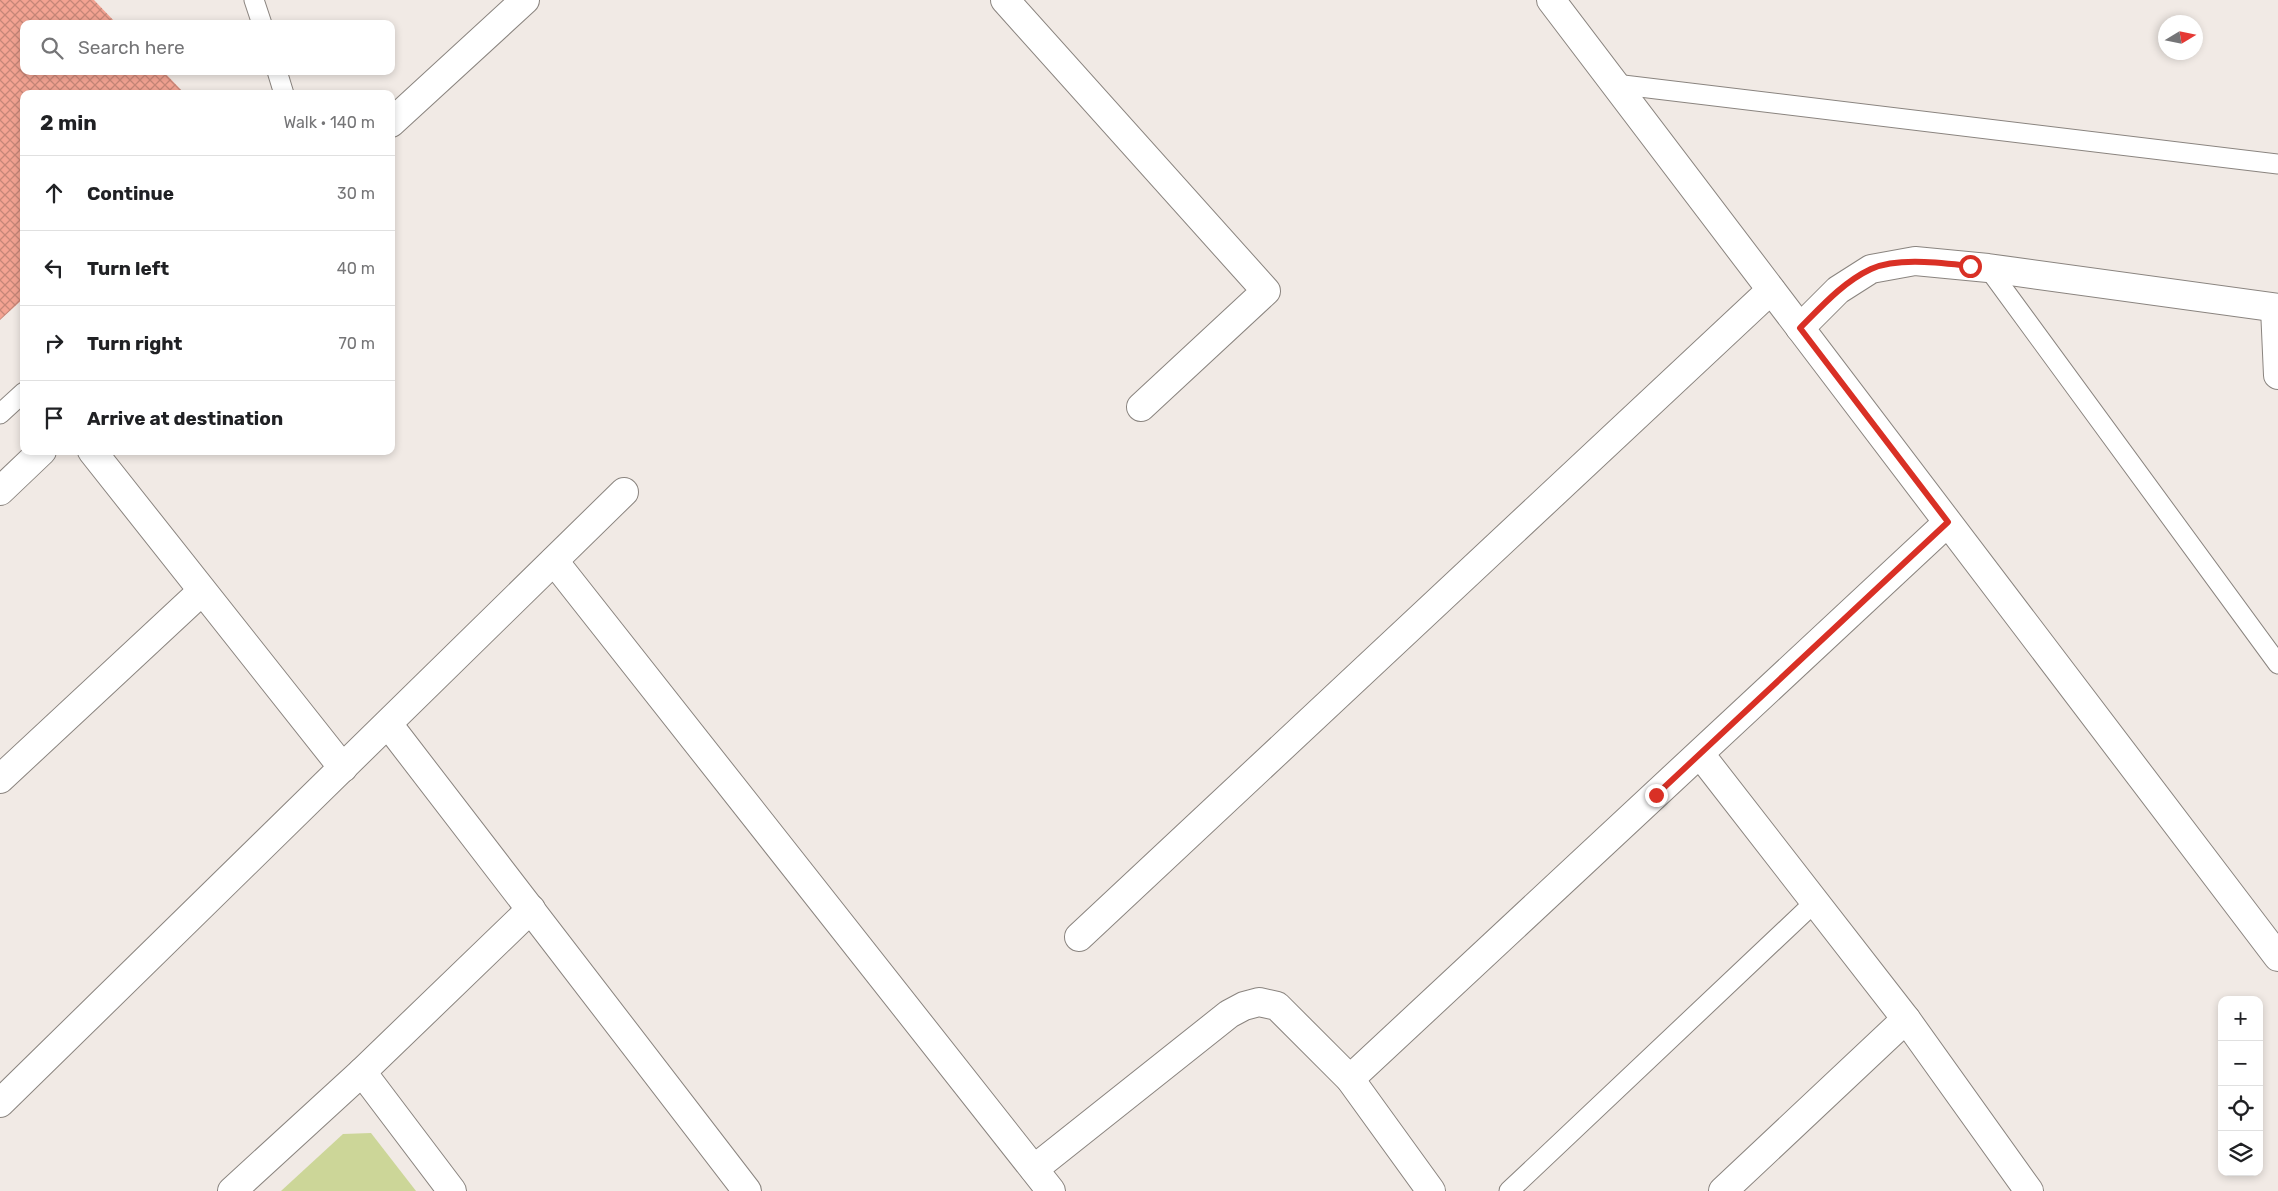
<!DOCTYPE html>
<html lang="en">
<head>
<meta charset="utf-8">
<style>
	body { margin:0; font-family:Rubik,sans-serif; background:#f2f2f2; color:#202124 }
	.controls { position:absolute; right:15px; bottom:15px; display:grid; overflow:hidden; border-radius:10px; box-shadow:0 2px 8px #0003 }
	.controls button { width:45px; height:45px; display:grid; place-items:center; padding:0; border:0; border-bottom:1px solid #e0e0e0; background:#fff; color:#202124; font:25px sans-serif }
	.compass { position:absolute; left:2158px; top:15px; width:45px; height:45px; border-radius:50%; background:#fff; box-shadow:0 2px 8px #0003; rotate:80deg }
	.stop { position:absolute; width:15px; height:15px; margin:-11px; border:4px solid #d93025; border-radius:50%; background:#fff }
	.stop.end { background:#d93025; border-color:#fff; box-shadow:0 1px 5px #0008 }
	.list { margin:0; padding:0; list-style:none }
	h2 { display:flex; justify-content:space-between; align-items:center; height:65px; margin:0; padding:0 20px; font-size:21px }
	h2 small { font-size:16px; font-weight:400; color:#757577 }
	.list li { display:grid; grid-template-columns:32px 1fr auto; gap:15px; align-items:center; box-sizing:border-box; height:75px; padding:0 20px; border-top:1px solid #e0e0e0 }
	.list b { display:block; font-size:19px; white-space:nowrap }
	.list em { font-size:16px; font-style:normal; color:#757577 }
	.icon { flex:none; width:28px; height:28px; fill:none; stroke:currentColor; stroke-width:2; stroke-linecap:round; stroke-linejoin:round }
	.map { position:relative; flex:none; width:2278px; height:1191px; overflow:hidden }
	.search { position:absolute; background:#fff; box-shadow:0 2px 8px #0003; left:20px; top:20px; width:375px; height:55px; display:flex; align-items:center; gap:12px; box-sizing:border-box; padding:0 18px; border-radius:10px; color:#757577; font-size:19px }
	.panel { position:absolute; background:#fff; box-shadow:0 2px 8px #0003; left:20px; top:90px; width:375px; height:365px; border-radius:10px }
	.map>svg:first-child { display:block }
</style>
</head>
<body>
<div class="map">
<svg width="2278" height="1191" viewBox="0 0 2278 1191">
	<defs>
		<pattern id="building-cross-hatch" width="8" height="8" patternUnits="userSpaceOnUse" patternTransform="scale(1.25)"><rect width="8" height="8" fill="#f3a392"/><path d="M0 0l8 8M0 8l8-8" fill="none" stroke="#c68678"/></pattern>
	</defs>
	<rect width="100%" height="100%" fill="#f1eae5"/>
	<polygon fill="#ccd698" points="371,1133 416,1191 281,1191 343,1134"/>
	<polygon fill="url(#building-cross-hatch)" points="0,0 94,0 117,24 24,24 24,71 163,71 185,94 24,94 24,298 0,320"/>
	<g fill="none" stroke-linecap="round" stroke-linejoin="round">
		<defs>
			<g id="lane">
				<polyline points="254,0 262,24"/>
				<polyline points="277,71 284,94"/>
				<polyline points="1615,84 2278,164"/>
				<polyline points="1988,268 2278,664"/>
				<polyline points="0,414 24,392"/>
				<polyline points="1509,1191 1815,902"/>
			</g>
			<g id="street">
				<polyline points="1005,0 1266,291 1141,407"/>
				<polyline points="1551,0 2278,957"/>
				<polyline points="391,123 525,0"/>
				<polyline points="2275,308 2278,375"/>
				<polyline points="1800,328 1838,290 1871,269 1915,261 1988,268 2278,308"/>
				<polyline points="92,451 343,768"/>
				<polyline points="0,491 42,451"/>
				<polyline points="554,561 1051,1191"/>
				<polyline points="388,724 747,1191"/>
				<polyline points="1700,754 1906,1019 2029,1191"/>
				<polyline points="0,779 202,591"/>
				<polyline points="1079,937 1771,290"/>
				<polyline points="362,1072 452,1191"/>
				<polyline points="1350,1079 1947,523"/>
				<polyline points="0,1103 624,492"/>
				<polyline points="1034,1169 1229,1014 1244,1006 1259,1002 1277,1006 1350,1079 1431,1191"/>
				<polyline points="232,1191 362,1072 531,909"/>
				<polyline points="1723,1191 1906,1019"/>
			</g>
		</defs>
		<use href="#lane" stroke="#8a847f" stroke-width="21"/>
		<use href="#street" stroke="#8a847f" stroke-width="30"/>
		<use href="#lane" stroke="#fff" stroke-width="19"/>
		<use href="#street" stroke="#fff" stroke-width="28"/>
	</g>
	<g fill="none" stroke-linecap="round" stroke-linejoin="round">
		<path stroke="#d93025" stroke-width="6" d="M1656 795 1948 522 1800 328C1821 307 1843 282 1871 269 1898 257 1941 263 1970 266"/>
	</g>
</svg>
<div class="controls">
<button>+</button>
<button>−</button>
<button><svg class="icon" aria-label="locate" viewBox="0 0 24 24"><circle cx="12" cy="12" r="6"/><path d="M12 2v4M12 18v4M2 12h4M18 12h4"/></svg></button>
<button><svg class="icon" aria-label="layers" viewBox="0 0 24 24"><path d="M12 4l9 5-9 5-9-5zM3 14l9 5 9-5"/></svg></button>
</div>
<svg class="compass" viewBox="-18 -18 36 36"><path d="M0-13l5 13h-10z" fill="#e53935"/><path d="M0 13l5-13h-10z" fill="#757577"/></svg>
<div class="stop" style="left:1970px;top:266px"></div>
<div class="stop end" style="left:1656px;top:795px"></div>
<div class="search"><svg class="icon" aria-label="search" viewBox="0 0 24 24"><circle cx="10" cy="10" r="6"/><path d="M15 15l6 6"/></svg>Search here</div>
<section class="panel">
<h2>2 min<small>Walk · 140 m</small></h2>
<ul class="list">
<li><svg class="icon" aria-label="ahead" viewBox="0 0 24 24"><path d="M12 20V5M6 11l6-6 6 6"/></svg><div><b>Continue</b></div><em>30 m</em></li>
<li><svg class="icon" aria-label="left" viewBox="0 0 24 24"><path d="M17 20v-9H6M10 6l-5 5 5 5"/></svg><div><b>Turn left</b></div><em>40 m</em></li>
<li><svg class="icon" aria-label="right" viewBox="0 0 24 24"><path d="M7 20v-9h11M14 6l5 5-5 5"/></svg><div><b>Turn right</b></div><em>70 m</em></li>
<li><svg class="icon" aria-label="arrive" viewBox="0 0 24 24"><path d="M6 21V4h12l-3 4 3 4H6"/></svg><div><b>Arrive at destination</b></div></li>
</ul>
</section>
</div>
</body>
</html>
